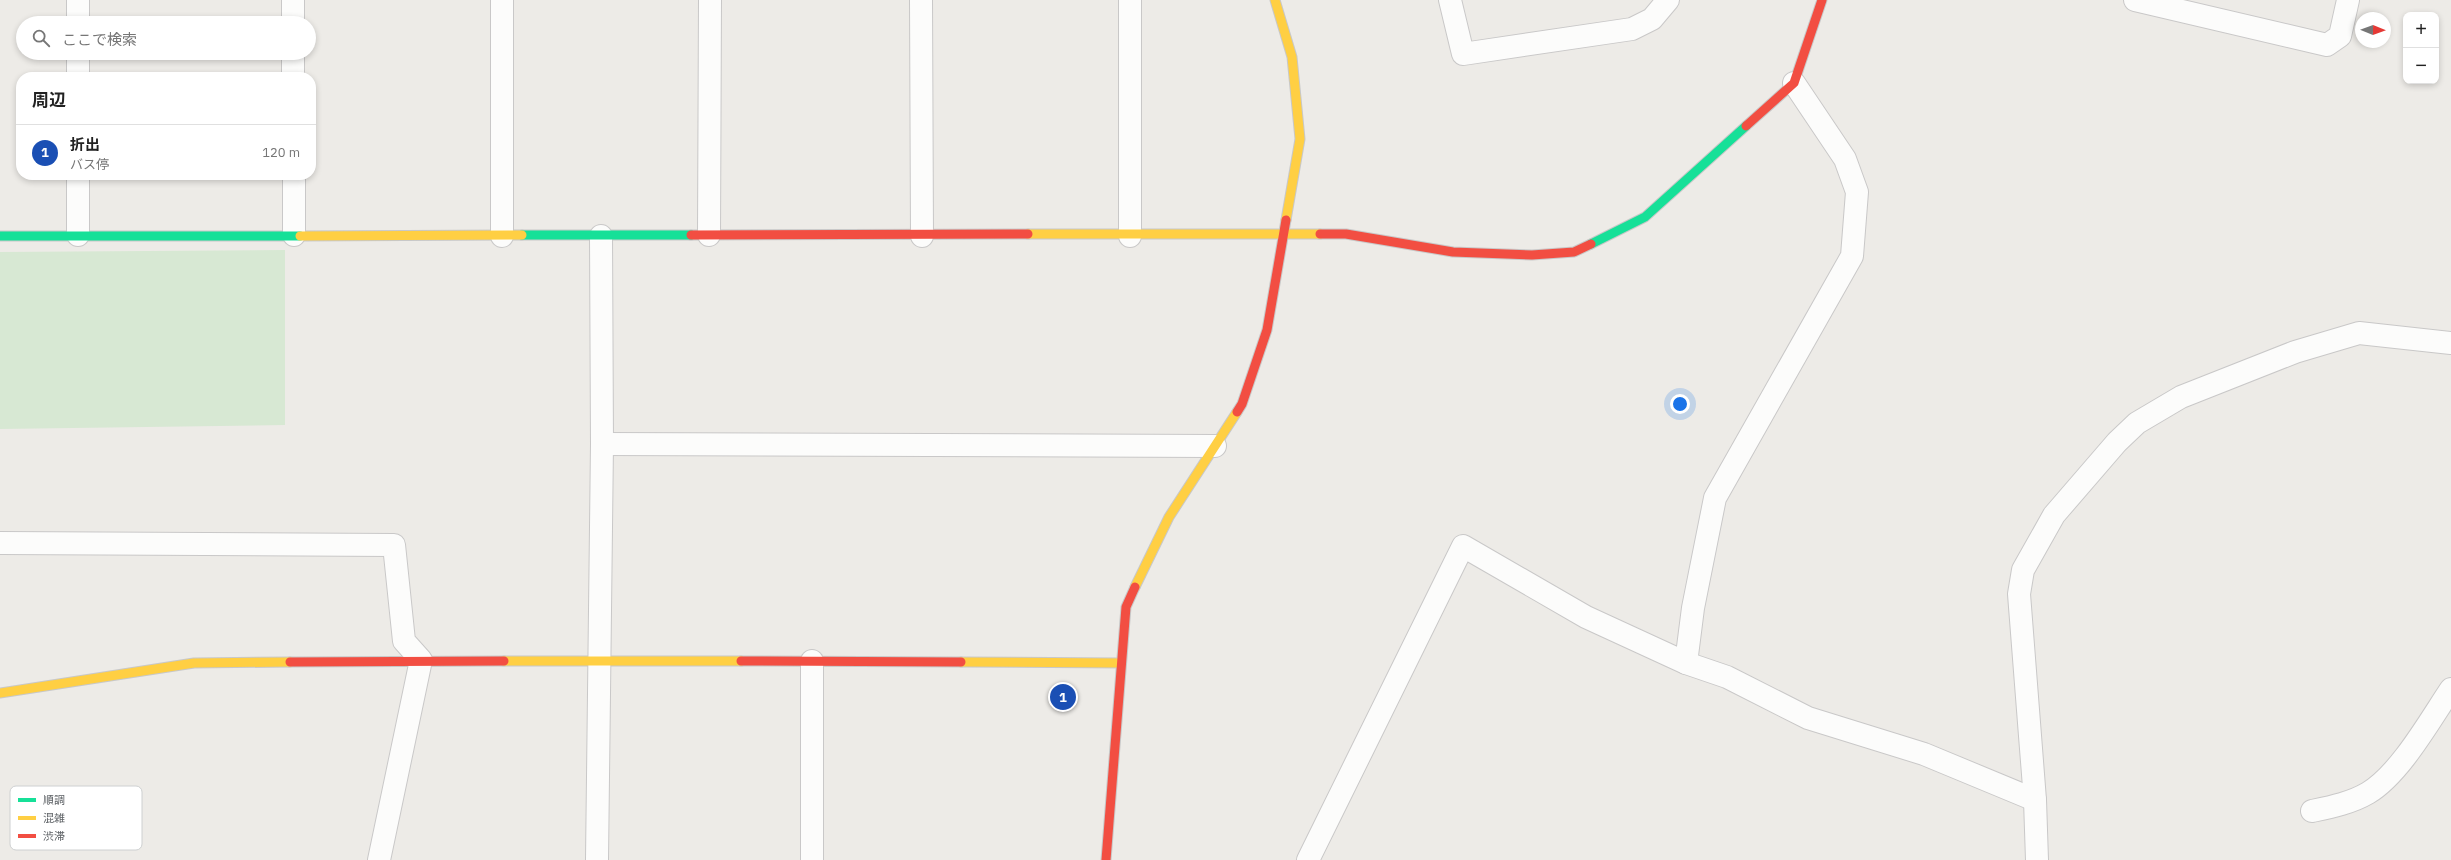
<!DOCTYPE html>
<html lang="ja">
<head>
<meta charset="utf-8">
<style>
	body { margin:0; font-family:"IBM Plex Sans","Noto Sans JP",sans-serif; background:#f6f6f6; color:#222 }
	.controls { position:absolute; right:12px; top:12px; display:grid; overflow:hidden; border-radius:8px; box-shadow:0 2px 6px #0003 }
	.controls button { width:36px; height:36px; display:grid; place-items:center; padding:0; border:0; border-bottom:1px solid #e0e0e0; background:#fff; color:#222; font:20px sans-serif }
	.compass { position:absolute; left:2355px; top:12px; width:36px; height:36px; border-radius:50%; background:#fff; box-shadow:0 2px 6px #0003; rotate:91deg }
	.you { position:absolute; left:1680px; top:404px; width:14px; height:14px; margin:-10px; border:3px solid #fff; border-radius:50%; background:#1a73e8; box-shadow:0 0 0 6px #1a73e833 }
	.badge { display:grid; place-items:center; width:26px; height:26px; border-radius:50%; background:#7c3aed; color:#fff; font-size:13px; font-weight:700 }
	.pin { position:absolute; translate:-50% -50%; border:2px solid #fff; box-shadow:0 1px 4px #0006 }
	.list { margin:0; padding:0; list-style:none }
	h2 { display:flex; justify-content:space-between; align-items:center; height:52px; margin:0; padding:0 16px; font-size:17px }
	h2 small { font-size:13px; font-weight:400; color:#767676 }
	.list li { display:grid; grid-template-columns:26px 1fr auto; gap:12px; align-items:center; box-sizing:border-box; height:56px; padding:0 16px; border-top:1px solid #e0e0e0 }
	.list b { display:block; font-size:15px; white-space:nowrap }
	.list p { margin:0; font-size:13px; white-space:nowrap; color:#767676 }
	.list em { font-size:13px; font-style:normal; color:#767676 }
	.icon { flex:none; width:22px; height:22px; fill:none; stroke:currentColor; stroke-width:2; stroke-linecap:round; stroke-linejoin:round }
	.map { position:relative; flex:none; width:2451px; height:860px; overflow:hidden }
	.search { position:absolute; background:#fff; box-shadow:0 2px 6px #0003; left:16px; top:16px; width:300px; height:44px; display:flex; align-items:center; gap:10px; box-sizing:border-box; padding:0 14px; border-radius:22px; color:#767676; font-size:15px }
	.panel { position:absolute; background:#fff; box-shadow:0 2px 6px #0003; left:16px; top:72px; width:300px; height:108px; border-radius:16px }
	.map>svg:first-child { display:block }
</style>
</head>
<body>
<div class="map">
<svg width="2451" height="860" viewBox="0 0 2451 860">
	<rect width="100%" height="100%" fill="#edebe7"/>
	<polygon fill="#d7e8d3" points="285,250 285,425 0,429 0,252"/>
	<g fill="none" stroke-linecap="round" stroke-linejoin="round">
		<defs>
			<g id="street">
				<polyline points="78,0 78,23"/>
				<polyline points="293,0 293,23"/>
				<polyline points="502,0 502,236"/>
				<polyline points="921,0 922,236"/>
				<polyline points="1450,0 1463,54 1632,29 1652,19 1668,0"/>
				<polyline points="2135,0 2327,45 2340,36 2348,0"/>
				<polyline points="78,53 78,77"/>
				<polyline points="293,53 293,77"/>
				<polyline points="78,175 78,235"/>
				<polyline points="294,175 294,235"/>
				<polyline points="709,235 710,0"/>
				<polyline points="1130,236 1130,0"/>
				<polyline points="602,444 1215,446"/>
				<polyline points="0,543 394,545 404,641 421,660 379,860"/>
				<polyline points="1686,663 1693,608 1715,498 1852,256 1857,192 1845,159 1794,83"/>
				<path d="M2312 811C2331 807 2351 803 2368 793 2400 774 2430 720 2451 689"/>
				<polyline points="597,860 602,444 601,236"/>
				<polyline points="812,860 812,661"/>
				<polyline points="1308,860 1463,546 1586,617 1686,663 1727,677 1808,718 1924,754 2035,800"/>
				<polyline points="2037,860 2035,800 2019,594 2023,570 2054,515 2117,442 2137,423 2181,397 2295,352 2359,333 2451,343"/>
			</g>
			<g id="fast">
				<polyline points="522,235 691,235"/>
				<polyline points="0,236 300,236"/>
				<polyline points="1591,244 1645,217 1746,126"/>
			</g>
			<g id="slow">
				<polyline points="1275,0 1292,57 1300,139 1286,220"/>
				<polyline points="1028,234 1320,234"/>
				<polyline points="300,236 522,235"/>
				<polyline points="1135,587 1169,517 1237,412"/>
				<polyline points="504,661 741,661"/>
				<polyline points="961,662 1121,663"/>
				<polyline points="0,693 194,663 290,662"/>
			</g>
			<g id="jam">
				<polyline points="1746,126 1794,83 1822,0"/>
				<polyline points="1320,234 1346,234 1453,252 1532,255 1574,252 1591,244"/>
				<polyline points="691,235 1028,234"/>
				<polyline points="1237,412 1242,404 1267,330 1286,220"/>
				<polyline points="741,661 961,662"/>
				<polyline points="290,662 504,661"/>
				<polyline points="1106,860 1126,607 1135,587"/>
			</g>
		</defs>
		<use href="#street" stroke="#c9c8c8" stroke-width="24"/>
		<use href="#fast" stroke="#c8c8c8" stroke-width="11"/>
		<use href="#slow" stroke="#c8c8c8" stroke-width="11"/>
		<use href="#jam" stroke="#c8c8c8" stroke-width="11"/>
		<use href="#street" stroke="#fcfcfb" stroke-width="22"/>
		<use href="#fast" stroke="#16e098" stroke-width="9"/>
		<use href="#slow" stroke="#ffcf43" stroke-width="9"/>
		<use href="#jam" stroke="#f24e42" stroke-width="9"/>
	</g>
	<rect x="10" y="786" width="132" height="64" rx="6" fill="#fff" stroke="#ced0d1" stroke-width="1"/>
	<rect x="18" y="798" width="18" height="4" fill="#16e098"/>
	<rect x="18" y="816" width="18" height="4" fill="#ffcf43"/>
	<rect x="18" y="834" width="18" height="4" fill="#f24e42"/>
	<g font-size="11" fill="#5d6165">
		<text x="43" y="804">順調</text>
		<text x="43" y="822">混雑</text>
		<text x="43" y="840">渋滞</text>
	</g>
</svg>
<div class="controls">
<button>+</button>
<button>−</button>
</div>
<svg class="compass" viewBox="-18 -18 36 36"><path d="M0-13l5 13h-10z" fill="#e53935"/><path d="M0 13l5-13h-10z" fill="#767676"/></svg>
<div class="you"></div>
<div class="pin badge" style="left:1063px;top:697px;background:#1a4fb4">1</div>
<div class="search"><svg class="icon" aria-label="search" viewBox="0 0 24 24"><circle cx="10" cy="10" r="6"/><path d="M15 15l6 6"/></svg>ここで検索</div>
<section class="panel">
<h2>周辺<small></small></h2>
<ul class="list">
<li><span class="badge" style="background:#1a4fb4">1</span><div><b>折出</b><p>バス停</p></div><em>120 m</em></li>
</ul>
</section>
</div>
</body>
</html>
